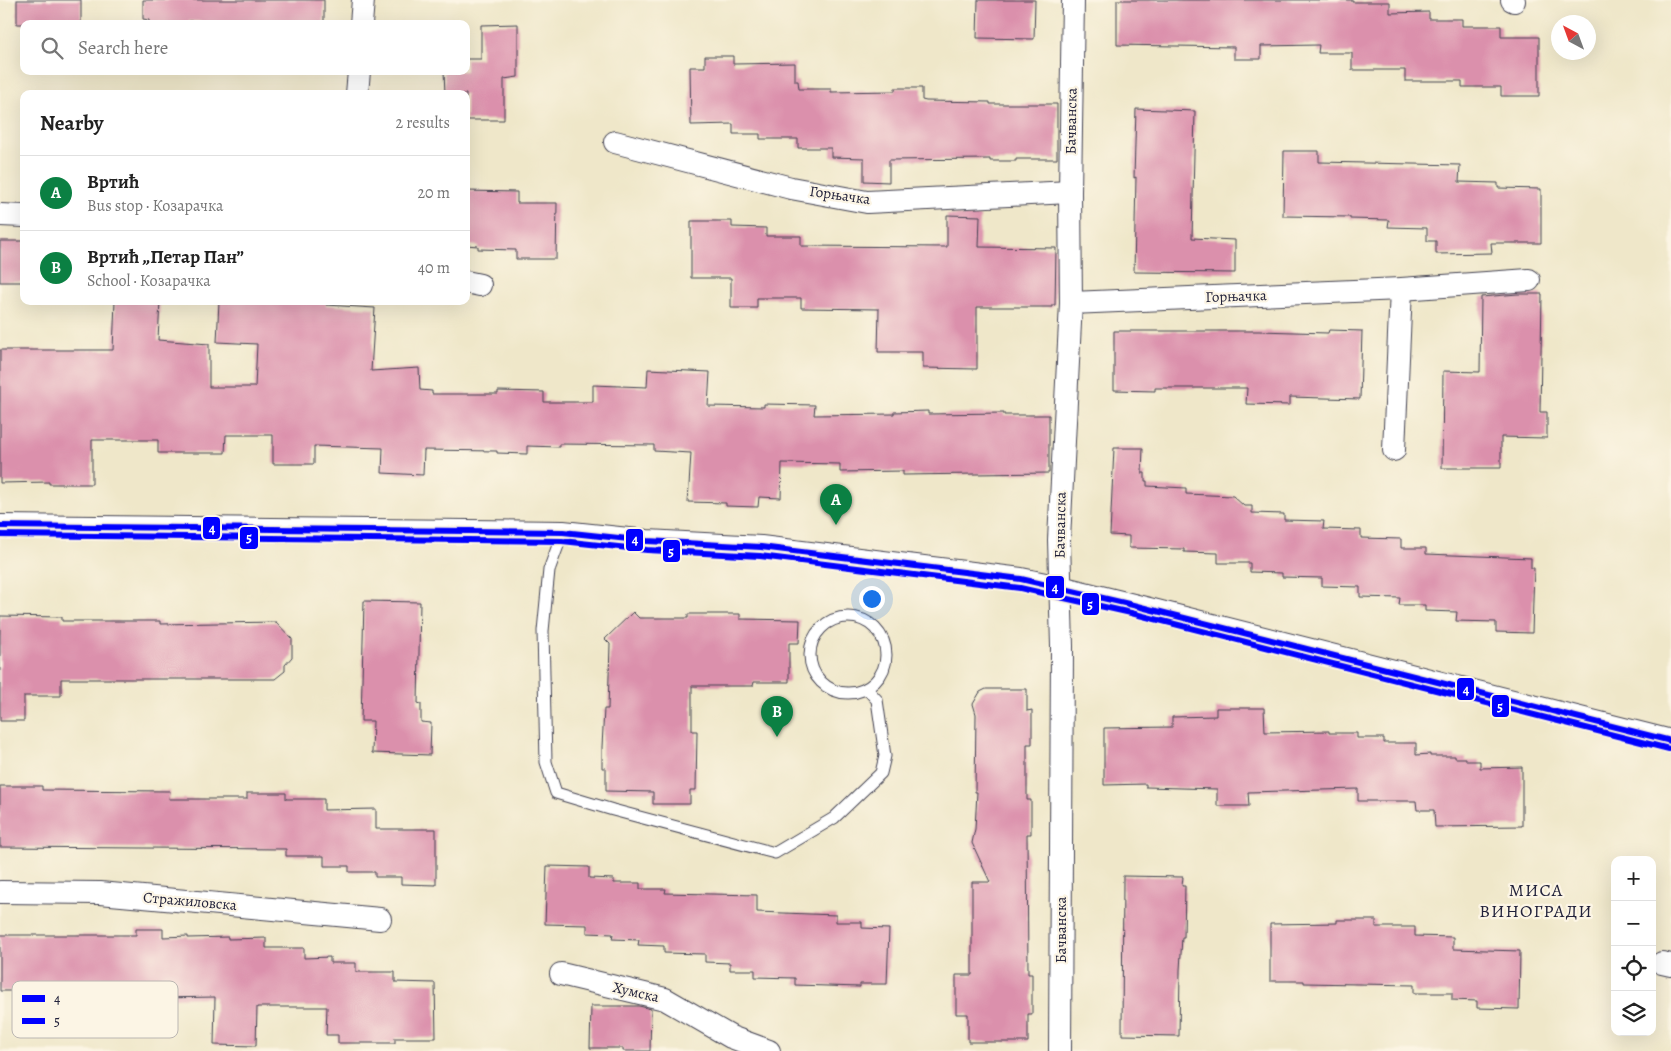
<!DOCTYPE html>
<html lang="en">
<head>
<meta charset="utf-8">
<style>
	body { margin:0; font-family:Alegreya,serif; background:#f6f6f6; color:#222 }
	.controls { position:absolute; right:15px; bottom:15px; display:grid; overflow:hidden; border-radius:10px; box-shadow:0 5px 20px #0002 }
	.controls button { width:45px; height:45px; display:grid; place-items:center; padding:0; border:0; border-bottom:1px solid #e0e0e0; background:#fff; color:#222; font:25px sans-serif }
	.compass { position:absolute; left:1551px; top:15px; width:45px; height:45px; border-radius:50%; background:#fff; box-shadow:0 5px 20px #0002; rotate:319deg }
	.you { position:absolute; left:871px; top:598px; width:18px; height:18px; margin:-12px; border:4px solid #fff; border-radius:50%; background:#1a73e8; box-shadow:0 0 0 8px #1a73e833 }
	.badge { display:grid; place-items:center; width:32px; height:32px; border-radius:50%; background:#0b8043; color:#fff; font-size:16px; font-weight:700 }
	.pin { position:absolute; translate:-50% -41px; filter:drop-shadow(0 1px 2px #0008) }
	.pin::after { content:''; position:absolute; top:26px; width:18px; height:15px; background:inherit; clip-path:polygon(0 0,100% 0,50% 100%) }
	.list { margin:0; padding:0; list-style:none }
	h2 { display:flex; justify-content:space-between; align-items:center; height:65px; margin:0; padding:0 20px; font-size:21px }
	h2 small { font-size:16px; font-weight:400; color:#767676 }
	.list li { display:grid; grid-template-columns:32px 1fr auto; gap:15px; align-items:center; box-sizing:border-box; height:75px; padding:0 20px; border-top:1px solid #e0e0e0 }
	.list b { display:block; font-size:19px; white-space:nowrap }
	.list p { margin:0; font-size:16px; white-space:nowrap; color:#767676 }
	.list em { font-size:16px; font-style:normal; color:#767676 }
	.icon { flex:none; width:28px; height:28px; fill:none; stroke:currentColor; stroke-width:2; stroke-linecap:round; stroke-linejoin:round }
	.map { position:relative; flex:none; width:1671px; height:1051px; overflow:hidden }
	.search { position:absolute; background:#fff; box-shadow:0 5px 20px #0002; left:20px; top:20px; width:450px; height:55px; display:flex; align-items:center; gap:12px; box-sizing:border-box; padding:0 18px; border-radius:10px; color:#767676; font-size:19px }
	.panel { position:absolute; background:#fff; box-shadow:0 5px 20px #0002; left:20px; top:90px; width:450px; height:215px; border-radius:10px }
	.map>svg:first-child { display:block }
</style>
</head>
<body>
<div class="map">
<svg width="1671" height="1051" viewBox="0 0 1671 1051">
	<rect width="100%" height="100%" fill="#fcf5e5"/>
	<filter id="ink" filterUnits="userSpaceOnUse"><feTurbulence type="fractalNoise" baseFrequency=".02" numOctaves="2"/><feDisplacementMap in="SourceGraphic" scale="10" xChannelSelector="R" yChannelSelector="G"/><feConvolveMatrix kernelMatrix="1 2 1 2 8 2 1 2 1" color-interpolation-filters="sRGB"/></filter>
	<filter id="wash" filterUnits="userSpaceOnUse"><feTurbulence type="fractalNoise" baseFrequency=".0096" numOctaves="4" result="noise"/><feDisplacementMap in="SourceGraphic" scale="20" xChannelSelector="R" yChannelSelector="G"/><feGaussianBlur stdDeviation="1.12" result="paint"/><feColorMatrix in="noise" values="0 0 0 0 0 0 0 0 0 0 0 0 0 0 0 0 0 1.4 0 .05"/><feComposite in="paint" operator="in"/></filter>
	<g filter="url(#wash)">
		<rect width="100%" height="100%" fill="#efe7c9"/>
		<g id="blocks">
			<g fill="#db90ac">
				<rect x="17" y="0" width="64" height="24"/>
				<polygon points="143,0 324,0 324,24 259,24 189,21 189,24 149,24 149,20 143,19"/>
				<polygon points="978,0 1035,0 1034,39 977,38"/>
				<polygon points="1117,0 1352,0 1352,2 1390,2 1390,13 1429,12 1429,19 1462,19 1462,26 1501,26 1501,37 1539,37 1539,96 1501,96 1501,87 1462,87 1462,81 1405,81 1405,70 1352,70 1352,53 1318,53 1319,45 1261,46 1261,59 1234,59 1234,47 1117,45"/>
				<polygon points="518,24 518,77 504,79 504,120 466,120 466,94 445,94 444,71 466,71 466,59 481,59 481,25"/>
				<polygon points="705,56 733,56 733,64 795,63 795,81 798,81 799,89 831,89 831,92 895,91 895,88 922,88 922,100 926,101 990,102 990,104 1057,104 1057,159 1016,159 1016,161 990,161 990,159 889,160 889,182 864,181 864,158 831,157 831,148 798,148 798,139 760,139 760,134 733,134 733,124 691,125 690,67 705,67"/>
				<polygon points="1136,109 1195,111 1192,238 1235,240 1235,273 1134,272 1136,177 1134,178"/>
				<polygon points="1284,151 1319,151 1319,162 1460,165 1459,182 1498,183 1498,188 1541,189 1541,243 1491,243 1492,253 1436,254 1436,241 1427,241 1427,228 1388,227 1389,220 1350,219 1350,217 1283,216"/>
				<polygon points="466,191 517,192 517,203 557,203 556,259 516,259 516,250 478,249 478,246 466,245"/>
				<polygon points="947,215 980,216 979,247 1056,248 1055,305 1052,305 1052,307 977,307 977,369 923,368 923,352 878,352 879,309 801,308 801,298 757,298 757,308 731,308 731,278 691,278 691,221 732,221 732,227 766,228 766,236 801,236 801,246 947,247"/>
				<rect x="0" y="241" width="24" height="41"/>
				<polygon points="1518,294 1542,294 1540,412 1547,412 1547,438 1501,437 1501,468 1442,468 1443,371 1480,372 1481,297"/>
				<polygon points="115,301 160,301 158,340 209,344 209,387 255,387 257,344 217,342 219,301 326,301 326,305 375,308 371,371 419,368 420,390 432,391 432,394 498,394 498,391 544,392 544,402 593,402 593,385 647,387 648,369 710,372 708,406 764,407 764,404 815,405 814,415 894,414 894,412 928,411 928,414 1004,413 1004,415 1049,415 1049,473 903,475 903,471 840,472 840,464 782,463 781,498 759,497 758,507 726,506 726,503 688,502 691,453 654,451 654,445 559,444 559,447 527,446 527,454 497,453 497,451 424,450 423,475 382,473 383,448 314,446 314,464 273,464 273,435 226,435 225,453 158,453 158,440 92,440 92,484 49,484 49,482 0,483 0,350 113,350"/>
				<polygon points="1329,330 1362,331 1360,399 1290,397 1290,405 1246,404 1247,388 1155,388 1155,391 1114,390 1114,331 1259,331 1328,333"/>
				<polygon points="1114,448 1143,448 1142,473 1145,473 1145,481 1147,481 1147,486 1186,488 1186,494 1233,496 1244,506 1252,506 1252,513 1284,514 1284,520 1324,521 1323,529 1361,530 1361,538 1401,539 1401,548 1426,548 1426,554 1531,558 1531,568 1534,568 1532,633 1496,632 1496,622 1456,621 1457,612 1425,611 1425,605 1399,605 1400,598 1360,597 1360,587 1322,586 1322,578 1282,577 1282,573 1250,572 1250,563 1218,563 1218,553 1184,552 1184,549 1129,548 1129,536 1110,535"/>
				<polygon points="364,601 420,602 418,703 421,704 421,722 431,723 430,755 372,753 373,721 361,721"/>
				<polygon points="633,612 639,618 688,618 688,614 740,614 740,619 800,620 799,643 789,643 789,682 754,682 753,686 692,686 692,731 697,731 696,790 690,790 690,804 653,804 653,792 606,791 606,768 602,768 602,747 604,709 608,709 610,644 605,639"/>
				<polygon points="0,616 62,617 62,621 160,621 160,624 276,622 292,639 292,657 285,665 285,671 275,679 61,679 61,696 24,696 24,721 0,721"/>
				<polygon points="986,689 1027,689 1027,711 1032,710 1032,744 1027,744 1027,800 1031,800 1031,834 1027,834 1028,974 1032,974 1032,1014 1028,1014 1028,1042 968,1042 968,1014 956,1014 956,975 972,975 972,882 990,882 972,843 975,829 977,792 975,792 976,714 973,704 980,692"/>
				<polygon points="1216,708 1264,708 1265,732 1329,731 1329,733 1357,733 1357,738 1384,738 1384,743 1416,743 1416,755 1430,754 1430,756 1455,756 1455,758 1466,758 1466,761 1480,761 1480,768 1522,767 1522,826 1435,827 1434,810 1417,810 1416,801 1358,801 1358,789 1248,792 1249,806 1217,806 1217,789 1146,787 1146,784 1104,785 1104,728 1172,727 1172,717 1216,716"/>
				<polygon points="0,786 42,786 42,790 170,791 169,799 247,799 247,793 286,793 286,799 324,799 324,810 376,809 376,829 436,829 436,885 401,884 401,877 375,877 375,872 349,872 349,866 324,866 324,856 286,856 286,849 0,847"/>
				<polygon points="547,866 589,867 589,878 614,879 614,883 640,883 640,889 666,889 665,893 757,895 757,912 836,915 836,922 862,922 862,928 889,929 887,984 860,984 860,987 795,985 795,978 755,977 755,970 730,970 730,963 705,962 705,954 664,953 664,946 638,945 639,940 612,939 613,934 587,933 587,925 545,924"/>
				<polygon points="1123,876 1183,877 1182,886 1185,886 1184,937 1182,937 1180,970 1179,1036 1122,1035"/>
				<polygon points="1337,920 1376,920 1376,927 1415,927 1415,936 1453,937 1453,949 1520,951 1519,1009 1477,1008 1477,1001 1452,1000 1452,993 1414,993 1414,985 1304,983 1304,981 1270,981 1270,924 1337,923"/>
				<polygon points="136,929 163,929 163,937 188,936 188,938 228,937 228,939 266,938 266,948 304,948 304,958 330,957 330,963 356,963 356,972 395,972 395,982 435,983 436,1038 395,1038 395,1043 338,1043 338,1035 326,1035 327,1007 257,1007 256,1046 214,1045 215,997 163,998 163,1001 137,1001 137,993 19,994 19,991 0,991 0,935 136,935"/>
				<polygon points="591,1006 639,1006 651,1009 650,1051 623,1051 623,1048 590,1048"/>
			</g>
		</g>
	</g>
	<g filter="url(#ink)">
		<use href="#blocks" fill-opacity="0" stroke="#414050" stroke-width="1"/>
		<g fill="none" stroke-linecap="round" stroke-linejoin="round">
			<defs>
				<g id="service">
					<polyline points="563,532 549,570 543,631 546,762 556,793 613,810 775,853 834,818 881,773 885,756 877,700 867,689"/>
					<circle cx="848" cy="655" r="38"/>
				</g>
				<g id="minor">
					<polyline points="1512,0 1514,1"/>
					<polyline points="361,24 363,0"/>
					<polyline points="357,94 359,71"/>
					<polyline points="615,142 791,188 867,202 1070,192"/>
					<polyline points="0,215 24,216"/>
					<polyline points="466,282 480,285"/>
					<polyline points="1071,303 1401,289 1529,280"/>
					<polyline points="1394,450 1401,289"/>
					<polyline points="0,526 563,532 647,541 761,547 1021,579 1060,587 1133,605 1671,741"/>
					<polyline points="0,892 100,893 380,919"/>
					<polyline points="1662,963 1671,965"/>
					<polyline points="561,974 665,999 731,1037 769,1051"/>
					<polyline points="1060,1051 1062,646 1059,540 1071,303 1070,192 1073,0"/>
				</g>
			</defs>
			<use href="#service" stroke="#414050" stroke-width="13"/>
			<use href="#minor" stroke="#414050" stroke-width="24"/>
			<use href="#service" stroke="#fff" stroke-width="11"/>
			<use href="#minor" stroke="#fff" stroke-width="22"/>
			<defs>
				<polyline id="bus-1" points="0,526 563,532 647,541 761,547 1021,579 1133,605 1671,741"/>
				<polyline id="bus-2" points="0,535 562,541 647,550 760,556 1020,588 1131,613 1669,749"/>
			</defs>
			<use href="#bus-1" stroke="#fcf5e5" stroke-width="10"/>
			<use href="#bus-2" stroke="#fcf5e5" stroke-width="10"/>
			<use href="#bus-1" stroke="#00f" stroke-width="6"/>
			<use href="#bus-2" stroke="#00f" stroke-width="6"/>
		</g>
	</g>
	<g text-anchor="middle" stroke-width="4.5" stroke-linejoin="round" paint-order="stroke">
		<g font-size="15" fill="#22223b" stroke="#fcf5e5">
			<text transform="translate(1071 121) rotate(-89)" y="5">Бачванска</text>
			<text transform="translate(840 195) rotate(8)" y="5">Горњачка</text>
			<text transform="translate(1236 296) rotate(-2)" y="5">Горњачка</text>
			<text transform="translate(1060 525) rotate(-89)" y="5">Бачванска</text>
			<text transform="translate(190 901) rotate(5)" y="5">Стражиловска</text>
			<text transform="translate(1061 930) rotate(-90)" y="5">Бачванска</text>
			<text transform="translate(636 992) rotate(13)" y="5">Хумска</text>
		</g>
		<g font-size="18" letter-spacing="1" fill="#22223b" stroke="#fcf5e5">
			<text x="1536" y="896">МИСА<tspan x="1536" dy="21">ВИНОГРАДИ</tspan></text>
		</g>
	</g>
	<rect x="12" y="981" width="166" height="57" rx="8" fill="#fcf5e5" stroke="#bbb6b2" stroke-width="1"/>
	<rect x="22" y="995" width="23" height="7" fill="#00f"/>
	<rect x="22" y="1018" width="23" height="6" fill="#00f"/>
	<g font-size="14" fill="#22223b">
		<text x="54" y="1003">4</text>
		<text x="54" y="1026">5</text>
	</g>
	<g stroke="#fcf5e5" stroke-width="2">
		<rect x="202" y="516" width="19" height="24" rx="5" fill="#00f"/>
		<rect x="239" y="526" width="20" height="24" rx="5" fill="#00f"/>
		<rect x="625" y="528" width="19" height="24" rx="5" fill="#00f"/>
		<rect x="662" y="539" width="19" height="24" rx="5" fill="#00f"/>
		<rect x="1045" y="575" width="20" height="24" rx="5" fill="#00f"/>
		<rect x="1081" y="592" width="19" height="24" rx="5" fill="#00f"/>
		<rect x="1456" y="677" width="19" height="24" rx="5" fill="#00f"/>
		<rect x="1491" y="694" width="19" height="24" rx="5" fill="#00f"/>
	</g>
	<g font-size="14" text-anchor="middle" font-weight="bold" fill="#fff">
		<text x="212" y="533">4</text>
		<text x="249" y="542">5</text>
		<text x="635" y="544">4</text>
		<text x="671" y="556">5</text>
		<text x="1055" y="592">4</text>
		<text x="1090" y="609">5</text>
		<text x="1466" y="694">4</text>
		<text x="1500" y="711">5</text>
	</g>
</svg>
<div class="controls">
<button>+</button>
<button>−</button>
<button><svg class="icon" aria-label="locate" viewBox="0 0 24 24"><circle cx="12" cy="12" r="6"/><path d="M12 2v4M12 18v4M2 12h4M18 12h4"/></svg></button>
<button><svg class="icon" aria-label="layers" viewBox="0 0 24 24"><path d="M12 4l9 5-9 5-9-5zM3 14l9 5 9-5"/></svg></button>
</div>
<svg class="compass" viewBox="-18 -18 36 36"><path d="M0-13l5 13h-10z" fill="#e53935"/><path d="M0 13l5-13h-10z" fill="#767676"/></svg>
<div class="you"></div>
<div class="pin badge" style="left:836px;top:525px">A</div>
<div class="pin badge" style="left:777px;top:737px">B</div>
<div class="search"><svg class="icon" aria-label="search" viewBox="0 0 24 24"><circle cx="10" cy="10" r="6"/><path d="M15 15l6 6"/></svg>Search here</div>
<section class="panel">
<h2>Nearby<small>2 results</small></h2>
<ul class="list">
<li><span class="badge">A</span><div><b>Вртић</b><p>Bus stop · Козарачка</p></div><em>20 m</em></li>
<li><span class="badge">B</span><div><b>Вртић „Петар Пан”</b><p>School · Козарачка</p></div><em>40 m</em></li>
</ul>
</section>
</div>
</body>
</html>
